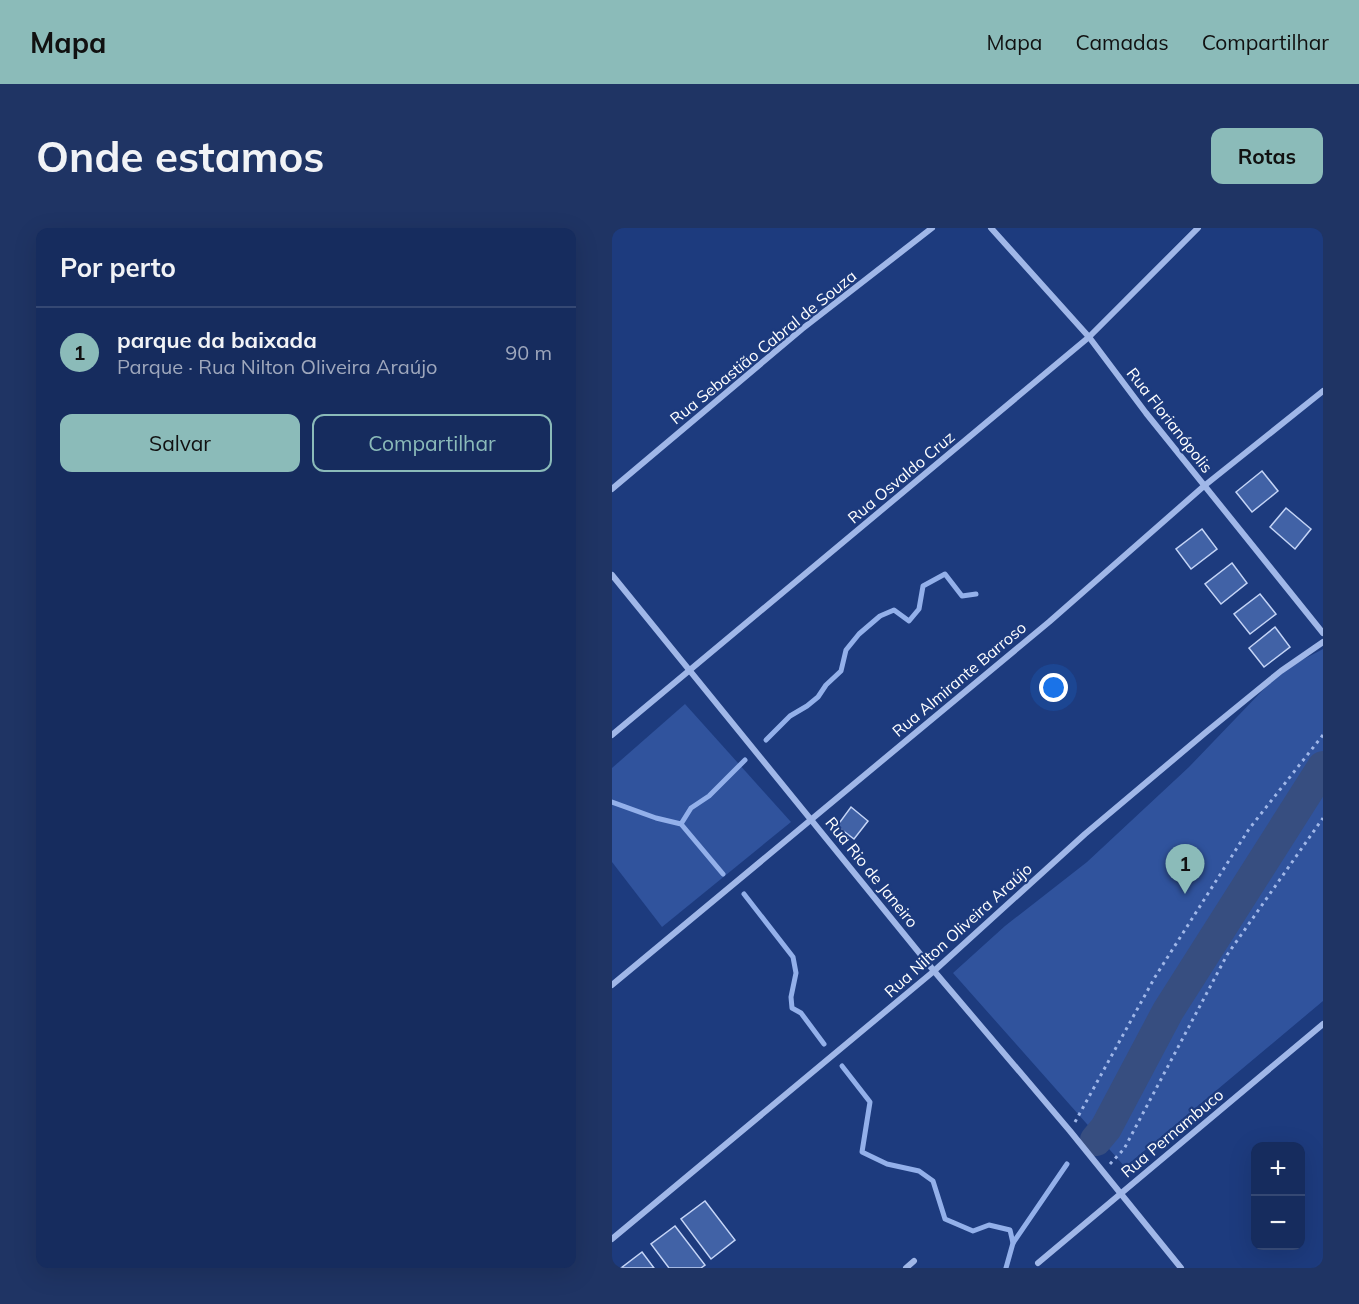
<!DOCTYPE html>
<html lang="pt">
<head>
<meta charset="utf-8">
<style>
	body { margin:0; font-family:Mulish,sans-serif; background:#1f3464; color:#f1f3f6 }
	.controls { position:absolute; right:18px; bottom:18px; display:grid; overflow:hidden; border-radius:12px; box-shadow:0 6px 24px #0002 }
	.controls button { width:54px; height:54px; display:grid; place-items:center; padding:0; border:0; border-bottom:2px solid #354873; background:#162c5e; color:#f1f3f6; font:30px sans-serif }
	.you { position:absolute; left:442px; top:460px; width:21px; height:21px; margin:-15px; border:4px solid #fff; border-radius:50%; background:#1a73e8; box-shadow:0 0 0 9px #1a73e833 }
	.badge { display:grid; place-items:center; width:39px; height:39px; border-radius:50%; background:#8bbbb9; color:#111; font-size:20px; font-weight:700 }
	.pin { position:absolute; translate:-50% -50px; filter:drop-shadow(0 2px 3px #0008) }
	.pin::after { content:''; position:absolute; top:32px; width:21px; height:18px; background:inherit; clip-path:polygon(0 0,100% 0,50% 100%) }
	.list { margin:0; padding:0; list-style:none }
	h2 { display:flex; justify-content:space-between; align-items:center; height:78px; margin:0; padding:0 24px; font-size:26px }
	h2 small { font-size:20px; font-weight:400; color:#9ea7bc }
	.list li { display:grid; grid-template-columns:39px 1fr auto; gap:18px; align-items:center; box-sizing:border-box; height:90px; padding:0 24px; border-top:2px solid #354873 }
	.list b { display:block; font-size:22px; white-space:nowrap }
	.list p { margin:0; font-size:20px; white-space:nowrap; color:#9ea7bc }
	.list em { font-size:20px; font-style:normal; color:#9ea7bc }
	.actions { display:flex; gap:12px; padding:18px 24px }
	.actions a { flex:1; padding:14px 0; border:2px solid #8bbbb9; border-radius:12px; text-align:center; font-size:21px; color:#8bbbb9 }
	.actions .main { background:#8bbbb9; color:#111 }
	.map { position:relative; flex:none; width:711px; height:1040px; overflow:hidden; border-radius:12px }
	header { display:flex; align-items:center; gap:36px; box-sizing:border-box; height:84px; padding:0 30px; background:#8bbbb9; color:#111 }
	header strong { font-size:28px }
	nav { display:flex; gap:33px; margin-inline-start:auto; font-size:21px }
	.intro { display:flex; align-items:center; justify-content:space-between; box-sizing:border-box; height:144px; padding:0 36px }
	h1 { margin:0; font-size:42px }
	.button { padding:15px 27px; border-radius:12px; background:#8bbbb9; color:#111; font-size:21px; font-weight:700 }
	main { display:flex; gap:36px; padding:0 36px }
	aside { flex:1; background:#162c5e; border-radius:12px; box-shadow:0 6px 24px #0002 }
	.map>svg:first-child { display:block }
</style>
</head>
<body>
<header>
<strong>Mapa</strong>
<nav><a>Mapa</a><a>Camadas</a><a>Compartilhar</a></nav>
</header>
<div class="intro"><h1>Onde estamos</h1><a class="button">Rotas</a></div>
<main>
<aside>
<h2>Por perto<small></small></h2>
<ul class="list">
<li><span class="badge">1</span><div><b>parque da baixada</b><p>Parque · Rua Nilton Oliveira Araújo</p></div><em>90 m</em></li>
</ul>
<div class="actions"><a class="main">Salvar</a><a>Compartilhar</a></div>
</aside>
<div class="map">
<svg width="711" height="1040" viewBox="0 0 711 1040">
	<rect width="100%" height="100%" fill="#1d3b7e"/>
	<g fill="#30539d">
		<polygon points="711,421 711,773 513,939 341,745 393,698 475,634 577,539 669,443"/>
		<polygon points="73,476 179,594 50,699 0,634 0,540"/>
	</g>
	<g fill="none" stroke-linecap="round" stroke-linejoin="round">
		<g stroke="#93b0ea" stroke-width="5">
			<polyline points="154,512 178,488 195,478 206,469 214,457 229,443 234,422 247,406 268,388 282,382 297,393 307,381 311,358 333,346 350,368 364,366"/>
			<polyline points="0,574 44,590 69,596 111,646"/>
			<polyline points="69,596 79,580 97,568 133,532"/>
			<polyline points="132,666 181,729 184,745 179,769 180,780 189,785 212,816"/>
			<polyline points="230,838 258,874 250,924 275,936 307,943 321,953 333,991 361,1003 377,997 398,1002 401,1015"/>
			<polyline points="394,1040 401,1015 455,936"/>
		</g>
		<polyline stroke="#374e80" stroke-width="32" points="484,912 494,900 556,783 711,539"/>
	</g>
	<g fill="#4162a6" stroke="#c4d4f6" stroke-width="1.5">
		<polygon points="650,243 666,263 640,284 624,264"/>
		<polygon points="674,280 699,301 683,321 658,299"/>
		<polygon points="590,301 605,321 579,341 564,321"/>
		<polygon points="620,335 635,355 609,376 593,356"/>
		<polygon points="648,366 664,386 638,406 622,386"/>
		<polygon points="663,399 678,419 652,439 637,420"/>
		<polygon points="239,579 256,593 242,611 225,598"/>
		<polygon points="93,973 123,1012 99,1031 69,991"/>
		<polygon points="63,998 93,1037 89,1040 57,1040 39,1016"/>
		<polygon points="30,1024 42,1040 9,1040"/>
	</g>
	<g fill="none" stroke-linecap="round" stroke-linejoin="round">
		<g stroke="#a0b7e8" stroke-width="3" stroke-dasharray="3 4.5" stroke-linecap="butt">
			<polyline points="463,894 543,749 637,601 711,507"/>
			<polyline points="498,936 512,921 615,727 711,590"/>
		</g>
		<g stroke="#a0b7e8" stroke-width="6">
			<polyline points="379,0 477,109 534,185 711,405"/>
			<polyline points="0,261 190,101 320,0"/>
			<polyline points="0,347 322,743 458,903 569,1040"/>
			<polyline points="0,507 477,109 586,0"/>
			<polyline points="0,757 437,394 592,258 711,163"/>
			<polyline points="0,1011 322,743 473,606 593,505 669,443 711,414"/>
			<polyline points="426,1035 711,796"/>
			<polyline points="294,1040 302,1033"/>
		</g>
	</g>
	<g text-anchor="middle" stroke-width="4.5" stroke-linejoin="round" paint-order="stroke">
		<g font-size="16" fill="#fff" stroke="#1d3b7e">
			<text transform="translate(151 119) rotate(-39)" y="6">Rua Sebastião Cabral de Souza</text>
			<text transform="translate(558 192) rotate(52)" y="6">Rua Florianópolis</text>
			<text transform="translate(289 249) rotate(-40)" y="6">Rua Osvaldo Cruz</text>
			<text transform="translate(347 451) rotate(-40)" y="6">Rua Almirante Barroso</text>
			<text transform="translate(260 644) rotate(51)" y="6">Rua Rio de Janeiro</text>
			<text transform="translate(346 702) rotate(-42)" y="6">Rua Nilton Oliveira Araújo</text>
			<text transform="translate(560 905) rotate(-40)" y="6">Rua Pernambuco</text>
		</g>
	</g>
</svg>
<div class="controls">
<button>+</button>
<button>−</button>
</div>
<div class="you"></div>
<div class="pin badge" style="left:573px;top:666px">1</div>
</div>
</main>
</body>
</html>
